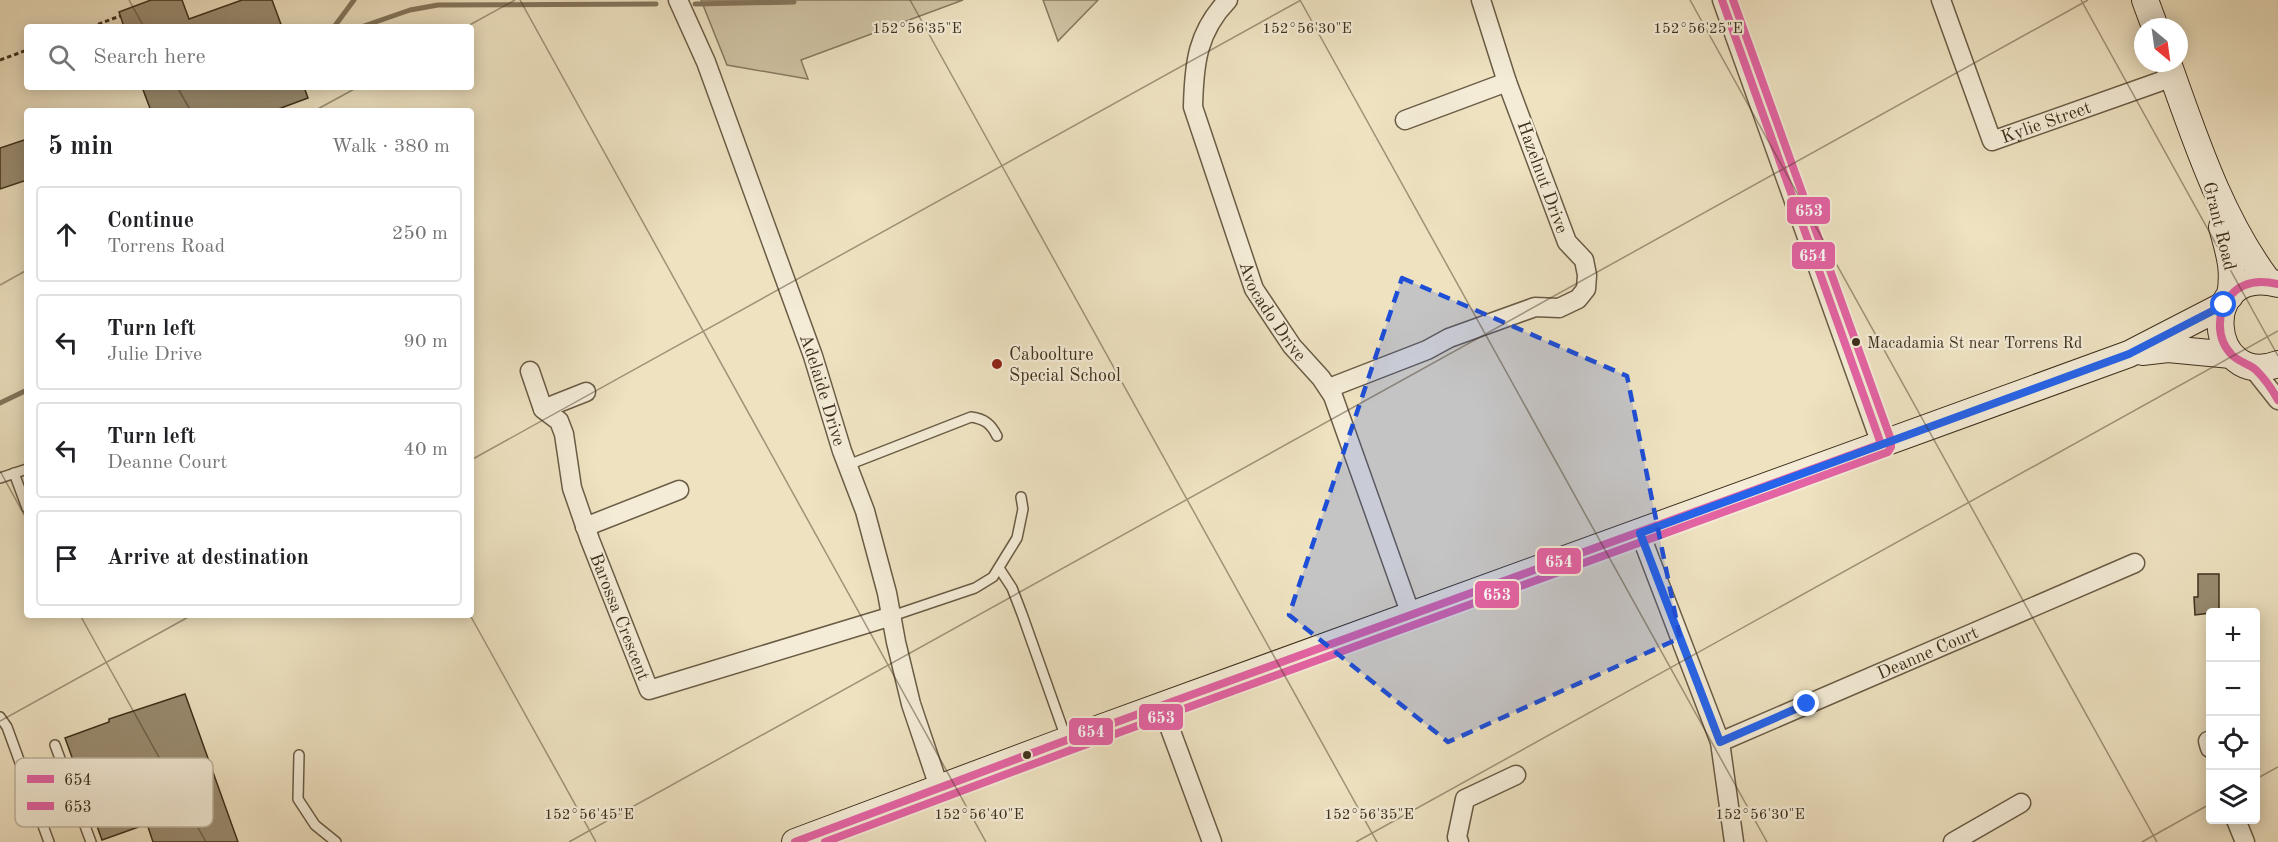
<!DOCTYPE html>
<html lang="en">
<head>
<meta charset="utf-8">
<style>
	body { margin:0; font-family:"Old Standard TT",serif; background:#f6f6f6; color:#202124 }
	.controls { position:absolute; right:18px; bottom:18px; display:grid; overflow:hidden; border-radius:6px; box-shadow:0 3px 15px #0003 }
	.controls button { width:54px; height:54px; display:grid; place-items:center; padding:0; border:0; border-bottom:2px solid #e0e0e0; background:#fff; color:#202124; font:30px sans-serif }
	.compass { position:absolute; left:2134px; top:18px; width:54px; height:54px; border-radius:50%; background:#fff; box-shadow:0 3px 15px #0003; rotate:151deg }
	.stop { position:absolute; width:18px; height:18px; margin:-14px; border:4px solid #2563eb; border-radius:50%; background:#fff }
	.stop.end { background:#2563eb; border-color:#fff; box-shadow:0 2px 6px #0008 }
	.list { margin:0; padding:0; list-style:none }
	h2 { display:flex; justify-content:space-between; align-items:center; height:78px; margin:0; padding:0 24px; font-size:26px }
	h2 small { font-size:20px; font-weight:400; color:#757577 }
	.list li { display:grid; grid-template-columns:39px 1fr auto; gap:18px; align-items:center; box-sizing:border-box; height:96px; margin:0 12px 12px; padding:0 12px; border:2px solid #e0e0e0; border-radius:6px }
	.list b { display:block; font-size:22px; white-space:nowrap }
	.list p { margin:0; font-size:20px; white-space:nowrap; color:#757577 }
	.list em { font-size:20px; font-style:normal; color:#757577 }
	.icon { flex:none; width:33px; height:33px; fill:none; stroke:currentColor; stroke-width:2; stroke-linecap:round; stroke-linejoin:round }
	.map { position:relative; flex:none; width:2278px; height:842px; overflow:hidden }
	.search { position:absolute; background:#fff; box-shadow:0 3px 15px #0003; left:24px; top:24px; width:450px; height:66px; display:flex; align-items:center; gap:15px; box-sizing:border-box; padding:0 21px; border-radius:6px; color:#757577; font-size:22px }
	.panel { position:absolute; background:#fff; box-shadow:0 3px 15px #0003; left:24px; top:108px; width:450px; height:510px; border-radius:6px }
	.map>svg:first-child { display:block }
</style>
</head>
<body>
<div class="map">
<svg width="2278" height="842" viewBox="0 0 2278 842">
	<rect width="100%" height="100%" fill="#eee2c1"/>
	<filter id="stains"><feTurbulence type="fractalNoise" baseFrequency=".00333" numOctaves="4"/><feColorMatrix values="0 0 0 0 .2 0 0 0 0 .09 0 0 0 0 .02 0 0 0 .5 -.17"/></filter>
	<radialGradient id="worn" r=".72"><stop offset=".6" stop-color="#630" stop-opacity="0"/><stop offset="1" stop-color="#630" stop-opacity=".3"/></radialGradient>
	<g fill="#d0c4a5" stroke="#877a60" stroke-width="1.5">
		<polygon points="701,0 963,0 801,60 808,79 727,65"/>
		<polygon points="1043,0 1098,0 1058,41"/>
	</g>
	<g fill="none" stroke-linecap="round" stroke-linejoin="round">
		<g stroke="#84765d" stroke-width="5">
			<polyline points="695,4 794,2"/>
			<polyline points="334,27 354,0"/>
			<polyline points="361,27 410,10 438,5 656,4"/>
			<polyline points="0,403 27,390"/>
		</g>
	</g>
	<g fill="#9a8d72" stroke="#3e301c" stroke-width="1.5">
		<polygon points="151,0 182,0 189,19 242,0 272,0 282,27 124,27 119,12"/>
		<polygon points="142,87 304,87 308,98 273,111 151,111"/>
		<polygon points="27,139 27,180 0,189 0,148"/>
		<polygon points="2198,574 2219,574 2219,612 2195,615 2194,597 2198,597"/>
		<polygon points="185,694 238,842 153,842 147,824 102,840 65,738 109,722 109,719"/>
	</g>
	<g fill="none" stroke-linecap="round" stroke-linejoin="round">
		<defs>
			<g id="service">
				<path d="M848 465 971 417C985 419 991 424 997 436"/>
				<polyline points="14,473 27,508"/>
				<polyline points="0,478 27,469"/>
				<polyline points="999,568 1012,588 1022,614 1066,738"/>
				<polyline points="892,616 975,588 993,577 1017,538 1023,509 1021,497"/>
				<polyline points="0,717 7,727 49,842"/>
				<polyline points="55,745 91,842"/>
				<polyline points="299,755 298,799 315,825 336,842"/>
				<polyline points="39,813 76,801"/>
			</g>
			<g id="minor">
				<path id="s1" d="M678 0 706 62 813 356 842 451 865 511 887 593 896 642 911 704 939 787"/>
				<path id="s2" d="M1228 0C1197 32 1194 64 1193 107L1254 289 1292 346 1321 378 1333 396 1411 615"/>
				<polyline points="1722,0 1881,444"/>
				<path id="s3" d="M1941 0 1992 141 2173 77"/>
				<polyline points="1405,120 1507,82"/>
				<polyline points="2251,366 2278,400"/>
				<path id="s4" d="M530 371 543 409 559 421 564 434 572 488 590 540 649 690 892 616"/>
				<polyline points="1329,388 1427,350 1449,338 1535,307 1559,308 1578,299 1586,289 1587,275 1584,260 1567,242 1507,82 1481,0"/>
				<polyline points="543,409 586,392"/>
				<polyline points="585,527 679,490"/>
				<polyline points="1640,533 1720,742 1734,842"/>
				<polyline points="1162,707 1212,842"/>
				<polyline points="2208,741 2210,748"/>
				<path id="s5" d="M1720 742 2135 563"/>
				<polyline points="2236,820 2245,842"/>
				<polyline points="1459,842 1457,837 1465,799 1516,775"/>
				<polyline points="1953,842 2021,803"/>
			</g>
			<g id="secondary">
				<polyline points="2145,0 2155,27"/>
				<path d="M2168 63C2195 138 2220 217 2268 281"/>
				<path d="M2222 227C2229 253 2235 269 2230 296"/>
				<path d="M2278 284C2195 263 2208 391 2278 364"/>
				<polyline points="2142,352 2168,349 2231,355"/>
				<polyline points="795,842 1067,740 2129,354 2224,305"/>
			</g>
		</defs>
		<use href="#service" stroke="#6a5c45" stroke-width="12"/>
		<use href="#minor" stroke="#6a5c45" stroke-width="21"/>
		<use href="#secondary" stroke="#3e301c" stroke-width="28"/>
		<g stroke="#3e301c" stroke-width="3" stroke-dasharray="4.5 3" stroke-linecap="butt">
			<polyline points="91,27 120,16"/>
			<polyline points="0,60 27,50"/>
		</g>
		<use href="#service" stroke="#f4ecd7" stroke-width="9"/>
		<use href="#minor" stroke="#f4ecd7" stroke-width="18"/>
		<use href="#secondary" stroke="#f4ecd7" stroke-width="26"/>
		<defs>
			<g id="bus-1">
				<path d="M2278 284C2261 280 2243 281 2231 295 2216 312 2216 339 2232 355 2239 362 2249 364 2256 370 2265 379 2272 389 2278 400"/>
				<polyline points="795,842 1067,740 1881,444 1722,0"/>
			</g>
			<polyline id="bus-2" points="825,842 1071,750 1888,452 1891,447 1891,440 1733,0"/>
		</defs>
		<use href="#bus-1" stroke="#f4ecd7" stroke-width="12"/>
		<use href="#bus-2" stroke="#f4ecd7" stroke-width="12"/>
		<use href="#bus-1" stroke="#e463a4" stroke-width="8"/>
		<use href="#bus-2" stroke="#e463a4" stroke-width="8"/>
	</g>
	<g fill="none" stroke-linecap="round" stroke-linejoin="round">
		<polyline stroke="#2563eb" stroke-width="8" points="1807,704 1720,742 1640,533 2129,354 2224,305"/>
	</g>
	<path fill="#1d4ed8" fill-opacity="0.2" stroke="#1d4ed8" stroke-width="4.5" stroke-dasharray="12 8" stroke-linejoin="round" d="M1402 278 1627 376 1680 638 1448 742 1289 615Z"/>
	<path fill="none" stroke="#3e301c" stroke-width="1.5" stroke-opacity="0.45" d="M129 0 144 27M520 0 986 842M910 0 1377 842M1300 0 1767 842M1690 0 2157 842M2081 0 2278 356M466 27 515 0M177 87 191 111M314 111 358 87M0 285 27 270M471 460 1301 0M0 471 27 520M80 615 206 842M470 615 596 842M0 721 192 615M2256 779 2278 767M569 842 2088 0M1356 842 2278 331M2142 842 2210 804"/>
	<g fill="#3e301c" stroke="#f4ecd7" stroke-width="2">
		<circle cx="1856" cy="342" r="5"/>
		<circle cx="1027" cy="755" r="5"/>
	</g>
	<circle fill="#8f2418" stroke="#f4ecd7" stroke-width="2" cx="997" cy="364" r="6"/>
	<g text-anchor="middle" stroke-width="4.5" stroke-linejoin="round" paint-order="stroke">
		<g font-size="16" fill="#3e301c" stroke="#f4ecd7" text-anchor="start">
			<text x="1867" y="348">Macadamia St near Torrens Rd</text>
		</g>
		<g font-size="18" fill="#3e301c" stroke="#f4ecd7">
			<text dy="6" stroke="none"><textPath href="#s3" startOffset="207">Kylie Street</textPath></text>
			<text transform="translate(1543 177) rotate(70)" y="6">Hazelnut Drive</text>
			<text transform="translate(2220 226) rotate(76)" y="6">Grant Road</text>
			<text dy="6" stroke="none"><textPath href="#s2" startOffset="336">Avocado Drive</textPath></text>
			<text dy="6" stroke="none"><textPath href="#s1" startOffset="416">Adelaide Drive</textPath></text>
			<text dy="6" stroke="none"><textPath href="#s4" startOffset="266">Barossa Crescent</textPath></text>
			<text dy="6" stroke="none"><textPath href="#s5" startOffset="226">Deanne Court</textPath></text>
		</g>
		<g font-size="18" fill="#3e301c" stroke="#f4ecd7" text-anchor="start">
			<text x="1009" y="360">Caboolture<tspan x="1009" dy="21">Special School</tspan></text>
		</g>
	</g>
	<rect x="15" y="758" width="198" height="69" rx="9" fill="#f4ecd7" stroke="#bdb49f" stroke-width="1.5"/>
	<rect x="27" y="775" width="27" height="8" fill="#e463a4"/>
	<rect x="27" y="802" width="27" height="8" fill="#e463a4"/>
	<g font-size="16" fill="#3e301c">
		<text x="64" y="785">654</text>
		<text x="64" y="812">653</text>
	</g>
	<g font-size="15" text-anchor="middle" fill="#3e301c" stroke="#f4ecd7" stroke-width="4.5" stroke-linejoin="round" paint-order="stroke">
		<text x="917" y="33">152°56'35"E</text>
		<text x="1307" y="33">152°56'30"E</text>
		<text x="1698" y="33">152°56'25"E</text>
		<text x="589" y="819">152°56'45"E</text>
		<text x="979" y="819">152°56'40"E</text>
		<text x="1369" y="819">152°56'35"E</text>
		<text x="1760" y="819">152°56'30"E</text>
	</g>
	<g stroke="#f4ecd7" stroke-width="2">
		<rect x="1786" y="196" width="45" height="29" rx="6" fill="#e463a4"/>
		<rect x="1791" y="241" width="45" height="29" rx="6" fill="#e463a4"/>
		<rect x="1536" y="547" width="46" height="28" rx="6" fill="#e463a4"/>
		<rect x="1474" y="580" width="46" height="29" rx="6" fill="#e463a4"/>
		<rect x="1138" y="703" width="46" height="28" rx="6" fill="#e463a4"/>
		<rect x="1068" y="717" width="46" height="29" rx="6" fill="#e463a4"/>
	</g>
	<g font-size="16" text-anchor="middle" font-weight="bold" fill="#fff">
		<text x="1809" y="216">653</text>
		<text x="1813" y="261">654</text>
		<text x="1559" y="567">654</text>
		<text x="1497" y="600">653</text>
		<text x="1161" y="723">653</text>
		<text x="1091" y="737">654</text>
	</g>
	<rect width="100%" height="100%" filter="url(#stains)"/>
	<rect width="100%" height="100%" fill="url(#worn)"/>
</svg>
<div class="controls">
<button>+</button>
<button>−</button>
<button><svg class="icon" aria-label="locate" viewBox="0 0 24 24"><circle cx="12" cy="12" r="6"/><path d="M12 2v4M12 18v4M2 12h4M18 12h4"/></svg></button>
<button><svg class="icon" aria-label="layers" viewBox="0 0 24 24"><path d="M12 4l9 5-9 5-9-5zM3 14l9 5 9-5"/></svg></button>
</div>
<svg class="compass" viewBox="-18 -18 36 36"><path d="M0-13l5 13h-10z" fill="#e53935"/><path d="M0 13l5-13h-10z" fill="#757577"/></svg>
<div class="stop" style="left:2224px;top:305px"></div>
<div class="stop end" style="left:1807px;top:704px"></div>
<div class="search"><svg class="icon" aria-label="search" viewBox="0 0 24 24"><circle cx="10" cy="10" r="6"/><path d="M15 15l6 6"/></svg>Search here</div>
<section class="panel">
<h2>5 min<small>Walk · 380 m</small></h2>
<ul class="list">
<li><svg class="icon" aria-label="ahead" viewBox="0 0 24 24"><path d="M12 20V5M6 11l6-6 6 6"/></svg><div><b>Continue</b><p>Torrens Road</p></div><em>250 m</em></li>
<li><svg class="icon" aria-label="left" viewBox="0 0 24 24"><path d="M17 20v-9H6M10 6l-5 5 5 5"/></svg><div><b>Turn left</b><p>Julie Drive</p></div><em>90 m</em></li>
<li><svg class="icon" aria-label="left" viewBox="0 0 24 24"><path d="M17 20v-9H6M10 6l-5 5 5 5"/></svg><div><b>Turn left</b><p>Deanne Court</p></div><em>40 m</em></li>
<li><svg class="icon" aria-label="arrive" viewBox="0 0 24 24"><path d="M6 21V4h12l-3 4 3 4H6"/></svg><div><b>Arrive at destination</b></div></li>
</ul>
</section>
</div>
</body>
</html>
